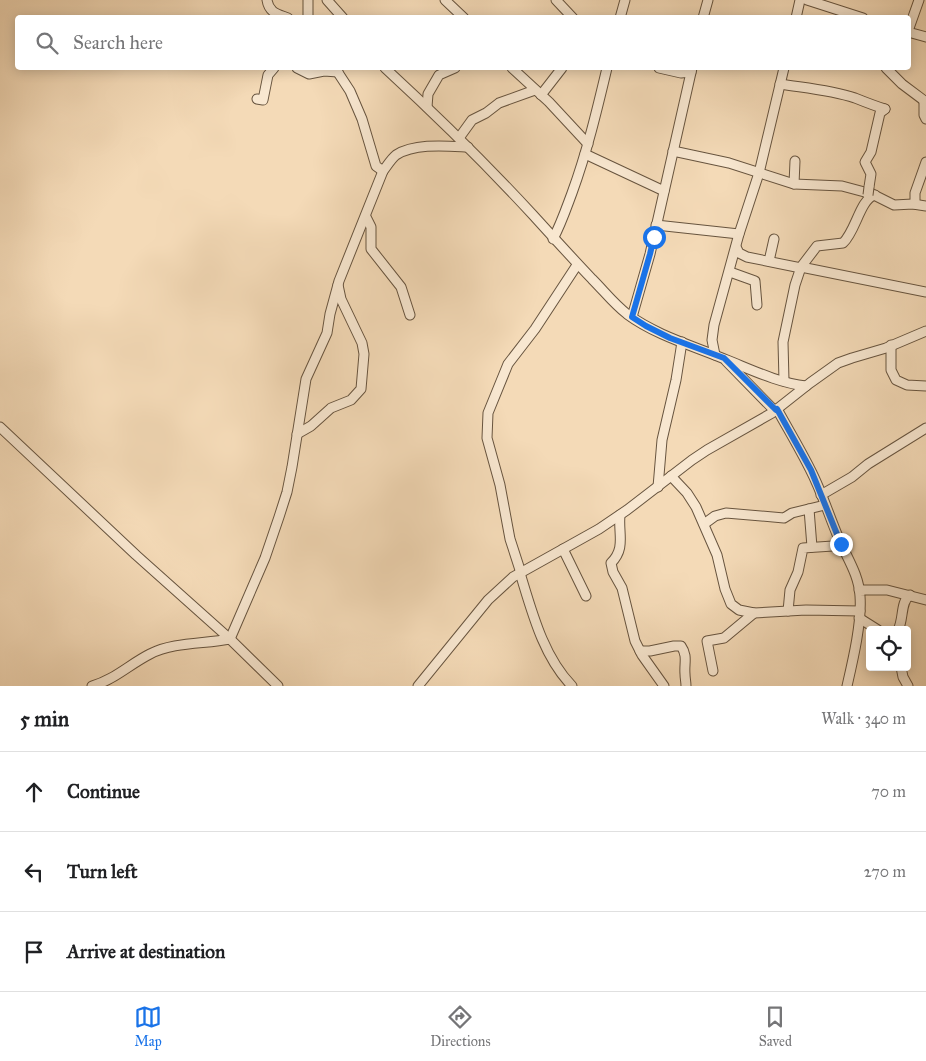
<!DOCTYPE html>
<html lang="en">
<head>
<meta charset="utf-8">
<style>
	body { margin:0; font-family:"IM FELL Great Primer",serif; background:#f2f2f2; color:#202124 }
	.controls { position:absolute; right:15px; bottom:15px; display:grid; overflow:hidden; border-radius:5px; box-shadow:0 2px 12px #0003 }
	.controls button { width:45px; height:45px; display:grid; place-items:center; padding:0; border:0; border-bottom:1px solid #e0e0e0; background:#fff; color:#202124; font:25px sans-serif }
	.stop { position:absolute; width:15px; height:15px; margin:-11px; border:4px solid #1a73e8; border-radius:50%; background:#fff }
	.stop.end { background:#1a73e8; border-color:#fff; box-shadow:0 1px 5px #0008 }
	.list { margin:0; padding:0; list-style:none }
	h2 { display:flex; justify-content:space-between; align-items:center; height:65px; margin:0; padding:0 20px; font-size:21px }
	h2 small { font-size:16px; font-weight:400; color:#757577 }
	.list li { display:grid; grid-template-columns:32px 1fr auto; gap:15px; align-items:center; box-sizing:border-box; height:80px; padding:0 20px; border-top:1px solid #e0e0e0 }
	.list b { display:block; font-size:19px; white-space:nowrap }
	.list em { font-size:16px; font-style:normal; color:#757577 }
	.icon { flex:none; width:28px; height:28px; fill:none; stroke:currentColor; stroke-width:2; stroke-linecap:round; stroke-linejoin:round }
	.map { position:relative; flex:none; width:926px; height:686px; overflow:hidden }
	.search { position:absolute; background:#fff; box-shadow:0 2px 12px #0003; left:15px; right:15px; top:15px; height:55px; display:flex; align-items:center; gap:12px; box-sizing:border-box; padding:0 18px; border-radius:5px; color:#757577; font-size:19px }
	.sheet { height:305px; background:#fff }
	nav { display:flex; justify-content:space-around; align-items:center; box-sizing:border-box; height:70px; border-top:1px solid #e0e0e0; background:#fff; font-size:14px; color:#757577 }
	nav a { display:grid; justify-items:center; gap:2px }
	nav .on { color:#1a73e8 }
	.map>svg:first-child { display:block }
</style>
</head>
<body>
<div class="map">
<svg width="926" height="686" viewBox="0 0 926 686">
	<rect width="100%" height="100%" fill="#f4dab7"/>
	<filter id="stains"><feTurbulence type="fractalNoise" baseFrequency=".004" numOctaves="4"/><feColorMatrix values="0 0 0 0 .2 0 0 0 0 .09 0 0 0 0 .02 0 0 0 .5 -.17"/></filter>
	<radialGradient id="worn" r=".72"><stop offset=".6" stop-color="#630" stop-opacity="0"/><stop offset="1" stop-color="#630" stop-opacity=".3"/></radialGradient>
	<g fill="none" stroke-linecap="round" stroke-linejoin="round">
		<defs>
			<g id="minor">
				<path d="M267 0C269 13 278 14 288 18"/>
				<polyline points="327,0 343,18"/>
				<polyline points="445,0 464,18"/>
				<polyline points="556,0 573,18"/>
				<polyline points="807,0 863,18"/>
				<polyline points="308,18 308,0"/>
				<polyline points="620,18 625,0"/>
				<polyline points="703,18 708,0"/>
				<polyline points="796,18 800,0"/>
				<polyline points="908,31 919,0"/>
				<polyline points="908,32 926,37"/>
				<polyline points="297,68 309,74 324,71 338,72"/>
				<polyline points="335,68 350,91 362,119 376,166 383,171"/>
				<path d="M385 68C436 115 486 164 533 215 553 237 572 258 592 279 604 291 614 304 627 314 657 336 694 346 727 360 752 370 779 383 806 386"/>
				<polyline points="512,68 549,102 588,144"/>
				<polyline points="659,68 681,73 691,72"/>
				<polyline points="886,68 902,84 926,102"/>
				<path d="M780 84C805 88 831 90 855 98 865 102 875 106 885 109"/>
				<polyline points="541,95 562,68"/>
				<polyline points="257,99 263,100 268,75 274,68"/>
				<polyline points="924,101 924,115 926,119"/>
				<polyline points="427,107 428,94 439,75 455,68"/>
				<polyline points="459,138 472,120 486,113 499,103 535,90"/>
				<polyline points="673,151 729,163 794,184 842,186 872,194 894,205 913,204 926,206"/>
				<polyline points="585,154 664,191"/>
				<polyline points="794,184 795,161"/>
				<polyline points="869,187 871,174 865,162 871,152 880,113 885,109"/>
				<polyline points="915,204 915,193 926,162"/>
				<polyline points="366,217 371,227 371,249 401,287 410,315"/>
				<polyline points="656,225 739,234"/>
				<path d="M553 239C561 224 566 209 572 193 587 152 597 110 607 68"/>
				<polyline points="736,247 739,253 747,257 801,268"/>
				<polyline points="769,261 774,239"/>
				<polyline points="801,267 926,292"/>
				<polyline points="730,272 755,281 757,305"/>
				<polyline points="632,317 650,254 692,68"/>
				<polyline points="891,345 891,370 896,380 907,385 926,386"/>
				<polyline points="715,355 712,340 714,325 739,234 759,173 784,68"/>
				<polyline points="726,361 775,411"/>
				<path d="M784 381 783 342 795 285 801 267 817 246 843 243C856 231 860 199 875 195"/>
				<path d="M777 409C788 429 800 449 810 469 822 492 829 516 839 539 847 558 859 575 860 596 862 622 853 660 847 686"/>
				<polyline points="0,427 136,555 230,639 278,686"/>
				<polyline points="297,434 311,426 331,408 351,400 361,389 364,354 362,343 341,299 338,285"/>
				<polyline points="671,476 687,493 696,507 717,555 725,589 731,604 739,610 754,613 806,610 860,611"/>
				<polyline points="658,487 662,440 676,380 682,342"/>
				<polyline points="821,495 852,477 868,464 926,428"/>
				<polyline points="809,509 812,547"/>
				<path d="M620 515C618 534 626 548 611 563L613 572 622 588 635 641 642 655 664 686"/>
				<polyline points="704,524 715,516 726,513 784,518 792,513 825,505"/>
				<polyline points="563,549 586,596"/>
				<path d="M520 573C532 612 543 656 572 686"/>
				<polyline points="521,573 510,539 500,485 487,438 488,413 508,364 535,329 577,265"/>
				<polyline points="859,590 887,590 926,600"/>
				<polyline points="788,611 790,590 798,572 803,548 833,546 841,544"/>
				<polyline points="859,618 878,630"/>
				<path d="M898 630C904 619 900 602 910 595"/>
				<path d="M640 651H650L674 646H681C688 656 684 663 685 674 685 678 686 682 686 686"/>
				<polyline points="901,667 903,677 908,686"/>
				<polyline points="713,671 707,641 724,638 754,613"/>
				<path d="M92 686C114 680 130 664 150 654 173 642 204 644 230 639L265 558 279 517 287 492 292 467 306 379 327 333 330 314 339 281 383 171C387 166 391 159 396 155 415 143 446 146 468 147"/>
				<polyline points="418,686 488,600 513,577 599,529 627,510 692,460 707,450 772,413 810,383 838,363 852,358 886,348 926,331"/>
			</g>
		</defs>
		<use href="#minor" stroke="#67543f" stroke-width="11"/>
		<use href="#minor" stroke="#f8e7d0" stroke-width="9"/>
		<defs>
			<polyline id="minor-bridge" points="868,195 869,187"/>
		</defs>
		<use href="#minor-bridge" stroke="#67543f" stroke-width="11" stroke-linecap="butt"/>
		<use href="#minor-bridge" stroke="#f8e7d0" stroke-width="9"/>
	</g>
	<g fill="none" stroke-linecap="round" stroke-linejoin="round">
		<polyline stroke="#1a73e8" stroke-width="6" points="654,237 650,254 632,317 646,326 670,338 724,358 776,410 777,409 811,470 841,544"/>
	</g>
	<rect width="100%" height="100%" filter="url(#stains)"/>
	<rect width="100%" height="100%" fill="url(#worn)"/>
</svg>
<div class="controls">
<button><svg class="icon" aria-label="locate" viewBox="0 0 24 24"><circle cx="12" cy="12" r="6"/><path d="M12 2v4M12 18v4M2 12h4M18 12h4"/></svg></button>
</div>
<div class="stop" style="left:654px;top:237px"></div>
<div class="stop end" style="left:841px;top:544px"></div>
<div class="search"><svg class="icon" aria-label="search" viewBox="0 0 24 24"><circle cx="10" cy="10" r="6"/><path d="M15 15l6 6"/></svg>Search here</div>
</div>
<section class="sheet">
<h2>5 min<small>Walk · 340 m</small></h2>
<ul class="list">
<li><svg class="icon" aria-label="ahead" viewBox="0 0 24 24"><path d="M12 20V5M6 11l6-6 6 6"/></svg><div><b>Continue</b></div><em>70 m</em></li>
<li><svg class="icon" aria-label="left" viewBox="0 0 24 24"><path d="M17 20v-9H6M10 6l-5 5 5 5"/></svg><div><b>Turn left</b></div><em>270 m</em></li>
<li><svg class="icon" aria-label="arrive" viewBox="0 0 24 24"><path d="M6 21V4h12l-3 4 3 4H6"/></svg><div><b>Arrive at destination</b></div></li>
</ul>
</section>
<nav>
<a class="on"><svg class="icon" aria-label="map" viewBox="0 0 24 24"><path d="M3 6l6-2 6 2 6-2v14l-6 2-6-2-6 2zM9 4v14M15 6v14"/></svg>Map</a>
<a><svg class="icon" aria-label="directions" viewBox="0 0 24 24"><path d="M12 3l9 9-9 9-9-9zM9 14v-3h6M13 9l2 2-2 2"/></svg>Directions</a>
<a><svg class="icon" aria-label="saved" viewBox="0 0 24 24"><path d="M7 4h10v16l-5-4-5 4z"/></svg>Saved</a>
</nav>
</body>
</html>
